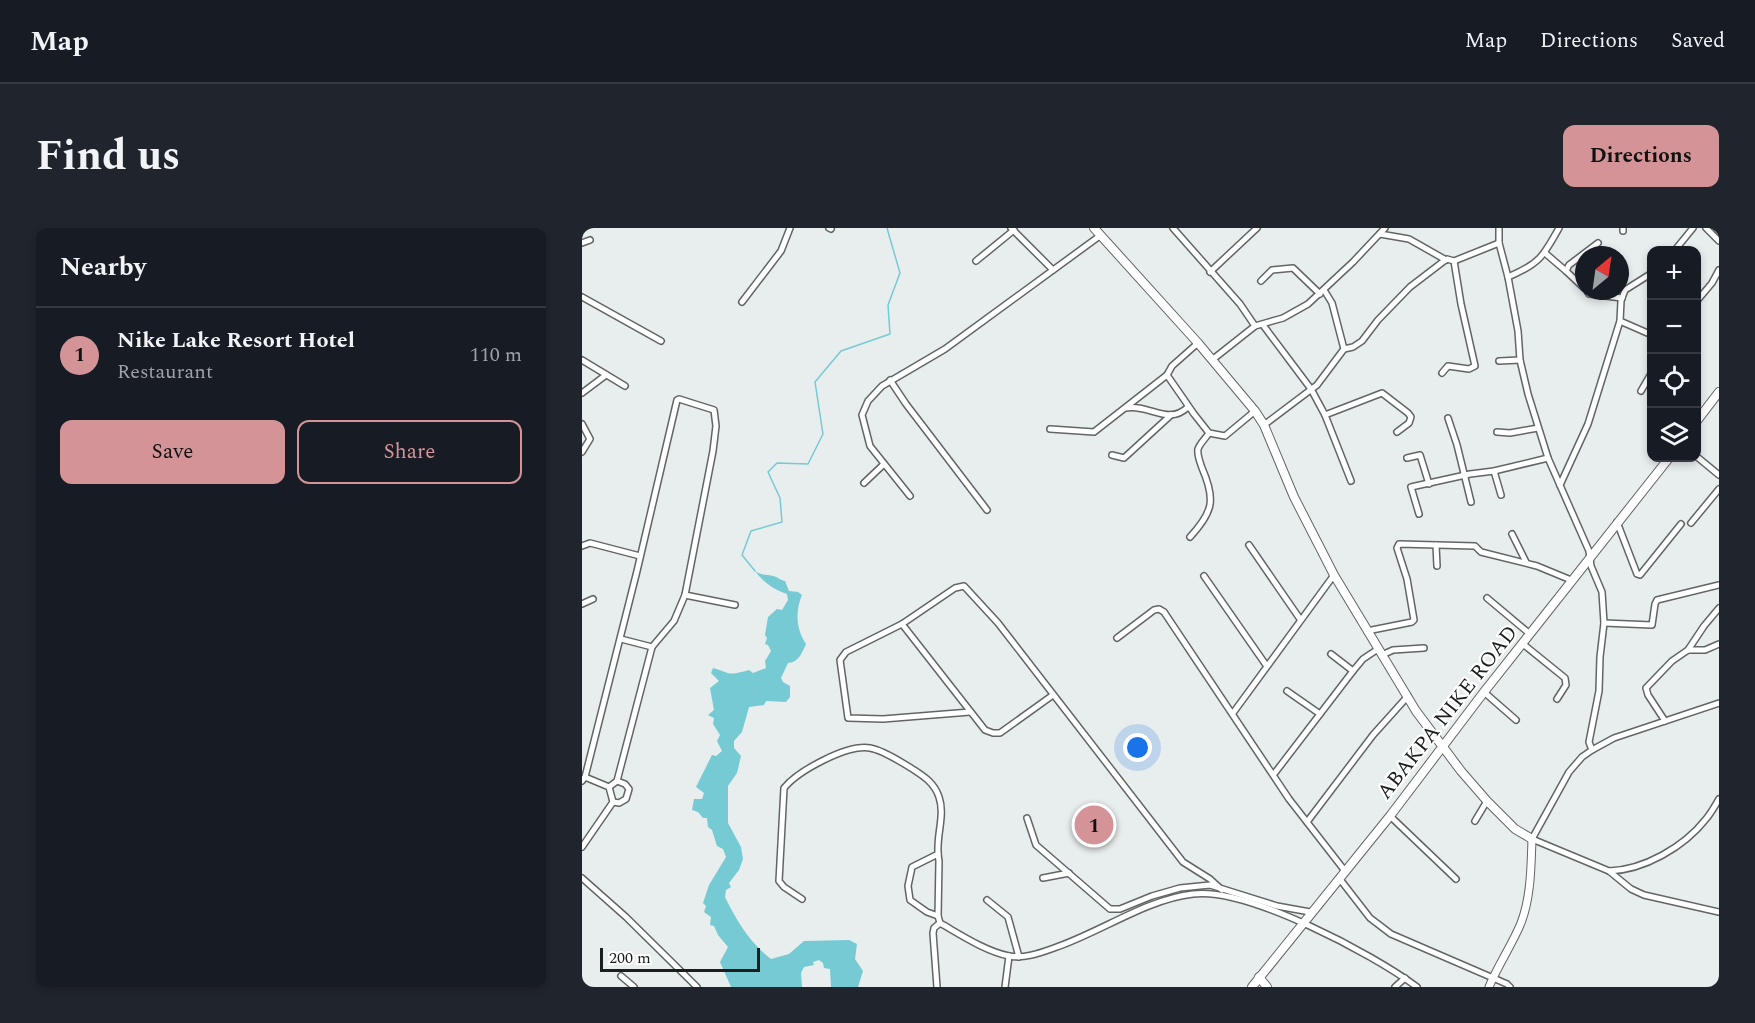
<!DOCTYPE html>
<html lang="en">
<head>
<meta charset="utf-8">
<style>
	body { margin:0; font-family:Spectral,serif; background:#20242c; color:#f1f3f6 }
	.controls { position:absolute; right:18px; top:18px; display:grid; overflow:hidden; border-radius:12px; box-shadow:0 3px 9px #0003 }
	.controls button { width:54px; height:54px; display:grid; place-items:center; padding:0; border:0; border-bottom:2px solid #363941; background:#171b24; color:#f1f3f6; font:30px sans-serif }
	.compass { position:absolute; left:993px; top:18px; width:54px; height:54px; border-radius:50%; background:#171b24; box-shadow:0 3px 9px #0003; rotate:29deg }
	.scale { position:absolute; left:18px; bottom:15px; width:160px; box-sizing:border-box; padding-left:6px; border:3px solid #1c1e1e; border-top:0; font-size:16px; line-height:21px; white-space:nowrap; color:#1c1e1e; -webkit-text-stroke:4px #fff; paint-order:stroke }
	.you { position:absolute; left:556px; top:520px; width:21px; height:21px; margin:-15px; border:4px solid #fff; border-radius:50%; background:#1a73e8; box-shadow:0 0 0 9px #1a73e833 }
	.badge { display:grid; place-items:center; width:39px; height:39px; border-radius:50%; background:#d39397; color:#111; font-size:20px; font-weight:700 }
	.pin { position:absolute; translate:-50% -50%; border:3px solid #fff; box-shadow:0 2px 6px #0006 }
	.list { margin:0; padding:0; list-style:none }
	h2 { display:flex; justify-content:space-between; align-items:center; height:78px; margin:0; padding:0 24px; font-size:26px }
	h2 small { font-size:20px; font-weight:400; color:#9ea1a6 }
	.list li { display:grid; grid-template-columns:39px 1fr auto; gap:18px; align-items:center; box-sizing:border-box; height:96px; padding:0 24px; border-top:2px solid #363941 }
	.list b { display:block; font-size:22px; white-space:nowrap }
	.list p { margin:0; font-size:20px; white-space:nowrap; color:#9ea1a6 }
	.list em { font-size:20px; font-style:normal; color:#9ea1a6 }
	.actions { display:flex; gap:12px; padding:18px 24px }
	.actions a { flex:1; padding:14px 0; border:2px solid #d39397; border-radius:12px; text-align:center; font-size:21px; color:#d39397 }
	.actions .main { background:#d39397; color:#111 }
	.icon { flex:none; width:33px; height:33px; fill:none; stroke:currentColor; stroke-width:2; stroke-linecap:round; stroke-linejoin:round }
	.map { position:relative; flex:none; width:1137px; height:759px; overflow:hidden; border-radius:12px }
	header { display:flex; align-items:center; gap:36px; box-sizing:border-box; height:84px; padding:0 30px; background:#171b24; border-bottom:2px solid #363941 }
	header strong { font-size:28px }
	nav { display:flex; gap:33px; margin-inline-start:auto; font-size:21px }
	.intro { display:flex; align-items:center; justify-content:space-between; box-sizing:border-box; height:144px; padding:0 36px }
	h1 { margin:0; font-size:42px }
	.button { padding:15px 27px; border-radius:12px; background:#d39397; color:#111; font-size:21px; font-weight:700 }
	main { display:flex; gap:36px; padding:0 36px }
	aside { flex:1; background:#171b24; border-radius:12px; box-shadow:0 3px 9px #0003 }
	.map>svg:first-child { display:block }
</style>
</head>
<body>
<header>
<strong>Map</strong>
<nav><a>Map</a><a>Directions</a><a>Saved</a></nav>
</header>
<div class="intro"><h1>Find us</h1><a class="button">Directions</a></div>
<main>
<aside>
<h2>Nearby<small></small></h2>
<ul class="list">
<li><span class="badge">1</span><div><b>Nike Lake Resort Hotel</b><p>Restaurant</p></div><em>110 m</em></li>
</ul>
<div class="actions"><a class="main">Save</a><a>Share</a></div>
</aside>
<div class="map">
<svg width="1137" height="759" viewBox="0 0 1137 759">
	<rect width="100%" height="100%" fill="#e8eded"/>
	<path fill="#76cad4" d="M173 343C180 348 184 346 191 348 196 349 198 352 203 353L207 363 216 364 220 367C213 383 214 401 224 416 220 425 216 435 206 435L199 450 201 454 208 458V469L204 474 184 473 182 477 167 479 160 504 152 513V520L159 528 155 545 146 558V595L159 619 161 631 157 642 147 655 149 659 144 662 143 669C155 693 167 714 189 731L207 726 222 713 267 712 275 716 273 731 281 743 276 759H249L248 741 242 740 241 735 237 732 231 734 232 737 222 739 219 745 220 759H149L138 734 146 719 136 707 132 698 128 697 129 689 122 684 124 678 121 675 127 657 144 629 141 621 135 618 130 602 126 599 125 590H121L116 584 110 582 112 571H120L122 565 114 559 130 527 134 528 140 523 135 513 138 507 131 496 132 490 126 487 132 482 128 460 137 453 129 445 131 440C151 446 144 448 167 442L171 445 184 440 183 433 189 423 186 417 183 416 185 410 183 407 186 389 195 381 200 382 206 372 205 366C192 362 181 354 173 343Z"/>
	<g fill="none" stroke-linecap="round" stroke-linejoin="round">
		<polyline stroke="#76cad4" stroke-width="1.5" points="173,343 160,327 169,303 200,294 198,270 186,244 195,235 226,236 241,206 233,154 259,123 308,106 306,77 318,45 305,0"/>
		<defs>
			<g id="minor">
				<polyline points="247,0 249,1"/>
				<polyline points="429,0 471,42"/>
				<polyline points="591,0 658,76 673,98"/>
				<polyline points="917,0 917,15 926,49 936,103 938,132 946,166 966,230 1007,323 1009,338 1020,364 1022,395 1018,429 1017,463 1007,514 1010,522"/>
				<polyline points="1124,0 1137,13"/>
				<polyline points="1041,3 1041,0"/>
				<polyline points="798,6 827,11 864,32"/>
				<polyline points="0,15 8,12"/>
				<polyline points="1093,22 1111,0"/>
				<polyline points="963,25 984,43 987,37 1016,15"/>
				<polyline points="394,33 432,2"/>
				<polyline points="984,43 1002,60"/>
				<polyline points="628,44 675,0"/>
				<polyline points="1070,45 1043,62 1039,73 1038,93 1070,107"/>
				<path d="M926 49C957 36 961 29 977 0"/>
				<polyline points="679,53 690,42 711,40 738,66"/>
				<polyline points="1005,63 1007,66 1040,70"/>
				<polyline points="0,69 79,113"/>
				<polyline points="160,74 199,23 208,0"/>
				<polyline points="1114,74 1130,55 1137,42"/>
				<polyline points="681,97 729,161 743,187 769,253"/>
				<polyline points="616,115 590,138 585,147 612,186 627,205 643,208 673,183"/>
				<polyline points="762,121 771,119 780,113 796,92 828,59 862,33 865,31 872,33 917,15"/>
				<polyline points="0,132 43,158"/>
				<polyline points="630,132 673,98 701,90 726,76 771,34 803,0"/>
				<polyline points="917,133 938,132"/>
				<polyline points="860,145 866,138 887,141 893,138 879,76 872,33"/>
				<polyline points="308,152 324,176 405,282"/>
				<polyline points="1059,163 1070,144"/>
				<polyline points="0,165 24,147"/>
				<path d="M544 180C568 176 586 198 606 179"/>
				<polyline points="743,187 800,165 826,185 829,189 827,195 815,204"/>
				<polyline points="866,190 875,217 889,274"/>
				<polyline points="0,196 8,211 0,224"/>
				<polyline points="682,197 735,157 762,121 750,75 742,62"/>
				<polyline points="468,201 512,204 585,147"/>
				<polyline points="915,204 928,205 956,200"/>
				<polyline points="530,227 542,230 589,187"/>
				<polyline points="1114,228 1137,247"/>
				<polyline points="825,230 838,227 847,256"/>
				<polyline points="912,243 919,267"/>
				<polyline points="282,255 302,236"/>
				<polyline points="978,257 1006,196 1038,93"/>
				<polyline points="328,268 288,218 280,187 286,173 300,158 363,121 519,7"/>
				<polyline points="837,286 829,259 888,246 912,243 966,230"/>
				<polyline points="1035,294 1055,346 1058,347 1099,296"/>
				<polyline points="1109,295 1137,261"/>
				<polyline points="930,306 944,334"/>
				<path d="M608 309C631 284 634 272 620 240 618 234 615 227 616 221 618 215 624 210 627 205"/>
				<polyline points="667,317 718,391"/>
				<polyline points="854,317 855,338"/>
				<polyline points="0,318 8,315 58,328"/>
				<polyline points="622,348 684,437"/>
				<polyline points="103,367 153,377"/>
				<polyline points="905,370 948,406"/>
				<polyline points="0,376 11,371"/>
				<polyline points="1022,395 1070,397 1073,376 1075,372 1137,357"/>
				<polyline points="320,396 403,502 411,505 418,505 471,467"/>
				<polyline points="785,403 830,394 832,392 825,351 815,320 817,316 893,318 899,324 955,338 989,352"/>
				<polyline points="535,410 572,382 577,381 582,384 707,571 763,643"/>
				<polyline points="39,411 70,419"/>
				<polyline points="941,416 983,450 984,457 975,471"/>
				<polyline points="1106,422 1122,398 1137,380"/>
				<polyline points="749,426 771,443"/>
				<polyline points="800,427 811,422 842,420"/>
				<polyline points="705,463 738,486"/>
				<polyline points="902,464 934,492"/>
				<polyline points="1137,475 1032,510 1010,522 1000,529 987,544 950,611 1027,643 1049,661 1062,667 1137,684"/>
				<polyline points="388,484 301,491 266,490 258,432 264,424 320,396 373,360 382,358 416,395 601,634 628,651 640,662"/>
				<polyline points="651,485 752,347"/>
				<polyline points="1083,493 1066,467 1064,460 1090,433 1106,422 1123,422 1137,416"/>
				<polyline points="692,546 771,443 781,431 796,421"/>
				<polyline points="0,553 3,549 55,343 95,172 97,171 132,182 134,198 131,223 103,367 92,393 70,419 35,553 27,559"/>
				<polyline points="31,574 37,575 44,571 47,561 43,556 35,553"/>
				<polyline points="808,588 874,651"/>
				<polyline points="445,590 454,617 528,681 538,681 570,668 598,660 628,657 695,678 728,684 732,682"/>
				<polyline points="893,593 905,573"/>
				<polyline points="725,594 791,507 826,468"/>
				<polyline points="0,619 31,574 27,559 3,549"/>
				<path d="M1027 643C1062 642 1102 619 1124 591 1129 585 1133 578 1137 571"/>
				<polyline points="0,650 44,689 115,759"/>
				<polyline points="461,650 487,645"/>
				<polyline points="757,650 788,690 809,706 925,756 928,759"/>
				<path d="M220 671 202 659 197 653 202 560C216 543 265 516 288 520 301 522 317 533 329 540 341 548 352 554 357 569 364 589 352 612 357 633L356 688 358 695C379 707 403 723 427 728 442 731 458 725 472 720 517 705 565 671 611 666 665 659 791 726 835 759"/>
				<polyline points="405,672 426,689 437,729"/>
				<polyline points="356,688 345,684 328,672 326,658 330,639 356,626"/>
				<polyline points="39,748 52,759"/>
				<polyline points="355,759 351,705 352,700 358,695"/>
				<polyline points="423,759 427,728"/>
				<polyline points="813,759 823,750"/>
			</g>
			<path id="tertiary" d="M907 759C916 737 930 717 939 695 949 669 949 639 950 611"/>
			<g id="secondary">
				<polyline points="512,0 616,115 673,183 682,197 712,269 752,347 834,483 879,543 905,573 933,601 950,611"/>
				<polyline points="677,749 685,759"/>
			</g>
			<g id="primary">
				<polyline points="1114,194 1137,164"/>
				<polyline points="670,759 808,588 902,464 1087,230"/>
			</g>
		</defs>
		<use href="#minor" stroke="#626566" stroke-width="8"/>
		<use href="#tertiary" stroke="#626566" stroke-width="9"/>
		<use href="#secondary" stroke="#626566" stroke-width="10"/>
		<use href="#primary" stroke="#626566" stroke-width="10"/>
		<use href="#minor" stroke="#fff" stroke-width="5"/>
		<use href="#tertiary" stroke="#fff" stroke-width="7"/>
		<use href="#secondary" stroke="#fff" stroke-width="8"/>
		<use href="#primary" stroke="#fff" stroke-width="8"/>
	</g>
	<g text-anchor="middle" stroke-width="4.5" stroke-linejoin="round" paint-order="stroke">
		<g font-size="21" fill="#1c1e1e" stroke="#fff">
			<text transform="translate(865 484) rotate(-52)" y="7">ABAKPA NIKE ROAD</text>
		</g>
	</g>
</svg>
<div class="controls">
<button>+</button>
<button>−</button>
<button><svg class="icon" aria-label="locate" viewBox="0 0 24 24"><circle cx="12" cy="12" r="6"/><path d="M12 2v4M12 18v4M2 12h4M18 12h4"/></svg></button>
<button><svg class="icon" aria-label="layers" viewBox="0 0 24 24"><path d="M12 4l9 5-9 5-9-5zM3 14l9 5 9-5"/></svg></button>
</div>
<svg class="compass" viewBox="-18 -18 36 36"><path d="M0-13l5 13h-10z" fill="#e53935"/><path d="M0 13l5-13h-10z" fill="#9ea1a6"/></svg>
<div class="scale">200 m</div>
<div class="you"></div>
<div class="pin badge" style="left:512px;top:597px">1</div>
</div>
</main>
</body>
</html>
